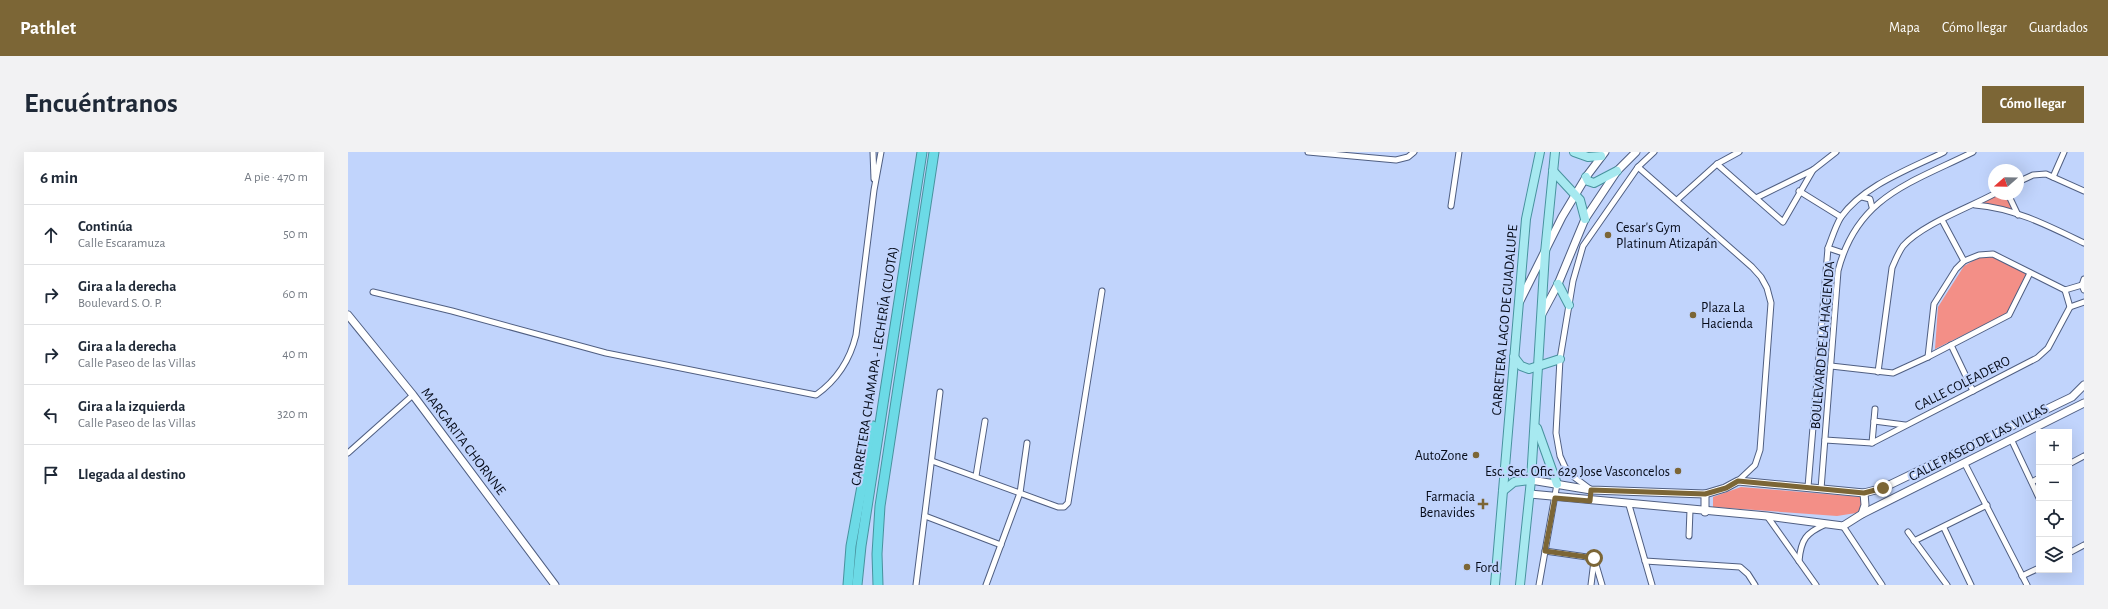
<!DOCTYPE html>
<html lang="es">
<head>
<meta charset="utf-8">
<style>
	body { margin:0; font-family:"Alegreya Sans",sans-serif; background:#f2f2f3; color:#1f2937 }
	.controls { position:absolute; right:12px; bottom:12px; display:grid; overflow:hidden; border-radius:0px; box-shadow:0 4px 16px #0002 }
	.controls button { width:36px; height:36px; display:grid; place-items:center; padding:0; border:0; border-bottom:1px solid #e0e1e3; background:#fff; color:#1f2937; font:20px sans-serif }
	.compass { position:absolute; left:1640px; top:12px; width:36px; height:36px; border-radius:50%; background:#fff; box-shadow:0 4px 16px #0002; rotate:250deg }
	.stop { position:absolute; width:12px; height:12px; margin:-9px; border:3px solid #7c6636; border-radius:50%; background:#fff }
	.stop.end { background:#7c6636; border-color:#fff; box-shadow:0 1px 4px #0008 }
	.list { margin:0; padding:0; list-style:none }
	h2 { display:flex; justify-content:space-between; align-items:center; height:52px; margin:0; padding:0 16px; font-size:17px }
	h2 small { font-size:13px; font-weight:400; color:#747a83 }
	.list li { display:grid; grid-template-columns:26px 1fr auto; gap:12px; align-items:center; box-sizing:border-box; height:60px; padding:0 16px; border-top:1px solid #e0e1e3 }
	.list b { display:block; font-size:15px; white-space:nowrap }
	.list p { margin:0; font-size:13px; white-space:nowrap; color:#747a83 }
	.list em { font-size:13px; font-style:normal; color:#747a83 }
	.icon { flex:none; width:22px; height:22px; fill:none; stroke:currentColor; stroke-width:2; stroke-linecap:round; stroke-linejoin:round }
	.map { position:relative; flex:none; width:1736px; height:433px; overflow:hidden; border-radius:0px }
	header { display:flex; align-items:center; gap:24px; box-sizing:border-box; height:56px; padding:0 20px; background:#7c6636; color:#fff }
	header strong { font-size:19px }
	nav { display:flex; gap:22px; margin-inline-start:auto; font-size:14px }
	.intro { display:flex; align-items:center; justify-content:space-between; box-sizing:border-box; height:96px; padding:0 24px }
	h1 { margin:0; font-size:28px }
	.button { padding:10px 18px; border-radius:0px; background:#7c6636; color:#fff; font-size:14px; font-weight:700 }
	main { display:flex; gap:24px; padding:0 24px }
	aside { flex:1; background:#fff; border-radius:0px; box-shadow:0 4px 16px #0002 }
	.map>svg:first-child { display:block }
</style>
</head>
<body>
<header>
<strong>Pathlet</strong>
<nav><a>Mapa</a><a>Cómo llegar</a><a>Guardados</a></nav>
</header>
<div class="intro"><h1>Encuéntranos</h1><a class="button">Cómo llegar</a></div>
<main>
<aside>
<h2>6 min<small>A pie · 470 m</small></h2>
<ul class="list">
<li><svg class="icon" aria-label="ahead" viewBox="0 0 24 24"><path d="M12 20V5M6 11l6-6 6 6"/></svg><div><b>Continúa</b><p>Calle Escaramuza</p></div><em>50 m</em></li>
<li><svg class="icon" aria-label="right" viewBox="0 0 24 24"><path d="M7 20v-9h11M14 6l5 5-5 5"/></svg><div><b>Gira a la derecha</b><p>Boulevard S. O. P.</p></div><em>60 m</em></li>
<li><svg class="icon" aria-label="right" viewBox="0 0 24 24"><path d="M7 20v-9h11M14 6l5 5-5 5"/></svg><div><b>Gira a la derecha</b><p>Calle Paseo de las Villas</p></div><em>40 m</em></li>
<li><svg class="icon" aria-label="left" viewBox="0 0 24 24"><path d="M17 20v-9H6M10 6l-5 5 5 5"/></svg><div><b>Gira a la izquierda</b><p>Calle Paseo de las Villas</p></div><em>320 m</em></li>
<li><svg class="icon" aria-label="arrive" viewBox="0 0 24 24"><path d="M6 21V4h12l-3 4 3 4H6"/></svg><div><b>Llegada al destino</b></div></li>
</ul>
</aside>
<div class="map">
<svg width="1736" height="433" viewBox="0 0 1736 433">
	<rect width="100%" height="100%" fill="#c1d4fc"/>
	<g fill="#f38f87">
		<polygon points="1650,42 1658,42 1668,60 1645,53 1633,52"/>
		<polygon points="1645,104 1679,121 1662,160 1587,197 1590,155 1616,114 1632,105"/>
		<polygon points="1393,335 1513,345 1513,357 1508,361 1489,364 1365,355 1365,345"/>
	</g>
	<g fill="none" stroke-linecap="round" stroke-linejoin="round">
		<defs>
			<g id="street">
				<polyline points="525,0 526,27"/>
				<polyline points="960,0 1048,8 1060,5 1066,0"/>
				<polyline points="1369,12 1435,70 1465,18"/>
				<polyline points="1290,15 1404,115 1413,125 1419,136 1423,151 1412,298 1407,313 1390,329"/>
				<polyline points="1705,25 1716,0"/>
				<polyline points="1670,30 1685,23 1698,22 1736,39"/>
				<polyline points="1451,39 1493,65"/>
				<polyline points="1660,42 1670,63"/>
				<polyline points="1514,45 1522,47 1524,55"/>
				<polyline points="1408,46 1465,18 1488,0"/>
				<polyline points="1329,48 1369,12 1391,0"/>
				<path d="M1627 53C1666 56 1701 74 1736 91"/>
				<polyline points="1103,54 1111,0"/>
				<polyline points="1594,68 1616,109"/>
				<polyline points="1480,96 1495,101"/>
				<polyline points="1736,127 1734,133 1736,138"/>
				<polyline points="1717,138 1722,155"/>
				<polyline points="1717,138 1734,133"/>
				<path d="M25 140 104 159 258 201 468 243C489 228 502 208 508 183L526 38 533 0"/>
				<polyline points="1603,193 1625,239"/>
				<polyline points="1580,205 1586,152 1608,117 1616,109 1631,103 1645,102 1717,138"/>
				<polyline points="1483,214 1545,221 1580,205 1661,163 1682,121"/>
				<path d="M1530 220 1544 116C1547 109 1550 101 1555 94 1573 73 1620 56 1646 42"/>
				<polyline points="1526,269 1557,273"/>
				<polyline points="1477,288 1524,291 1689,206 1700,196 1722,155 1736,150"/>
				<polyline points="1664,289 1691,346"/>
				<polyline points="1524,291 1527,257"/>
				<polyline points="0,301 65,243"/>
				<polyline points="584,309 710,355 716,355 720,351 754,139"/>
				<polyline points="1617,312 1679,433"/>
				<polyline points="1721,312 1736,304"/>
				<polyline points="628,324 637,269"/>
				<polyline points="1684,330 1691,326"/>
				<path d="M1460 335 1480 96C1484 86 1487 75 1493 65 1516 33 1562 17 1596 0"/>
				<polyline points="1242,337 1226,325 1217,315 1212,304 1208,281 1212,207 1225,129 1235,94 1290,15 1306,0"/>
				<path d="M1473 337 1490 119C1509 44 1563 31 1625 0"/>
				<polyline points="1281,353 1304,433"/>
				<polyline points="577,364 653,393"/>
				<polyline points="1419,364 1468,433"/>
				<polyline points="1495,374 1534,433"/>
				<polyline points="1596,376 1623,433"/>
				<polyline points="1560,380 1599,433"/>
				<polyline points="1341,384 1342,358"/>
				<polyline points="1566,389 1639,353"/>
				<polyline points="1197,399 1246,406"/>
				<polyline points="1721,401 1736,393"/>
				<polyline points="1246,406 1254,433"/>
				<polyline points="1297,409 1392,415 1400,422 1407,433"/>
				<path d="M1451 409C1453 387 1458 381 1478 372"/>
				<polyline points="1674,424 1691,416"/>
				<polyline points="568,433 592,240"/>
				<polyline points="638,433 672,341 679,291"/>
				<polyline points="1191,433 1209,332"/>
				<polyline points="1243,433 1246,409"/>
			</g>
			<g id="secondary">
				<polyline points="1172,149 1214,65 1238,25 1257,0"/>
				<polyline points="1194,162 1210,132 1237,67 1269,19 1288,0"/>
				<polyline points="0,163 65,243 207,433"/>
				<polyline points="1183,328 1243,338 1357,342 1377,336 1390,329 1516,341 1535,336 1724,245 1736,233"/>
				<polyline points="1182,342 1419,364 1495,374 1514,362 1736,251"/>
				<polyline points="1357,342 1357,360"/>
				<polyline points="1514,362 1517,353 1516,341"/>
			</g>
			<g id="primary">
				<polyline points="1226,0 1240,5 1253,4"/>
				<polyline points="1205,19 1232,48 1237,67"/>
				<polyline points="1238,25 1240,29 1246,31 1269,19"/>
				<polyline points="1210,132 1221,153"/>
				<polyline points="1166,205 1173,214 1181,217 1212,207"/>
				<polyline points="1189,276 1209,332"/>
				<polyline points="1155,339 1166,330 1183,328"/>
				<polyline points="1147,433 1178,67 1192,0"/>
				<polyline points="1172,433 1183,328 1197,101 1207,0"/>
			</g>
			<g id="highway">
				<polyline points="500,433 503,394 525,274"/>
				<polyline points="509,433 513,394 574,0"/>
				<polyline points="530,433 529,402 532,354 586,0"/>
			</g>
		</defs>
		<use href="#street" stroke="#505f82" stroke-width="7"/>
		<use href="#secondary" stroke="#505f82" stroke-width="9"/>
		<use href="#primary" stroke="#48929e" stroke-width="10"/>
		<use href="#highway" stroke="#48929e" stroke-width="11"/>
		<use href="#street" stroke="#fff" stroke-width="5"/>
		<use href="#secondary" stroke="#fff" stroke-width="7"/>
		<use href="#primary" stroke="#a7e9f0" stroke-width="8"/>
		<use href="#highway" stroke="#6cdae6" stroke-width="9"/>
	</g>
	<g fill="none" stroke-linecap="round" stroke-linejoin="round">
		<polyline stroke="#7c6636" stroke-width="5" points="1246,406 1197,399 1207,346 1242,349 1243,338 1357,342 1378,336 1390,329 1516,341 1535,336"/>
	</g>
	<g fill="#7c6636" stroke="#c1d4fc" stroke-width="1.5">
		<circle cx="1260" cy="83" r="4"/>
		<circle cx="1345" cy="163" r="4"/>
		<circle cx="1128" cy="303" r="4"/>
		<circle cx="1330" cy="319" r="4"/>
		<path d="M1133 346h4v4h4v4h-4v4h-4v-4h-4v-4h4z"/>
		<circle cx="1119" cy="415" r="4"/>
	</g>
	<g text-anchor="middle" stroke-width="4" stroke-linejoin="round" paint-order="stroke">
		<g font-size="14" fill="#060b19" stroke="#c1d4fc" text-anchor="start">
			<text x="1268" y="80">Cesar's Gym<tspan x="1268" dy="16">Platinum Atizapán</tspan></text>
			<text x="1353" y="160">Plaza La<tspan x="1353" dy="16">Hacienda</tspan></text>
			<text x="1120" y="308" text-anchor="end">AutoZone</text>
			<text x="1322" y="324" text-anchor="end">Esc. Sec. Ofic. 629 Jose Vasconcelos</text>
			<text x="1127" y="349" text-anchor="end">Farmacia<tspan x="1127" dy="16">Benavides</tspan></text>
			<text x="1127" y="420">Ford</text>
		</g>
		<g font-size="14" fill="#060b19" stroke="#c1d4fc">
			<text transform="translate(1156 168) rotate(-85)" y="5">CARRETERA LAGO DE GUADALUPE</text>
			<text transform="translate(1474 193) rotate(-85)" y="5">BOULEVARD DE LA HACIENDA</text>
			<text transform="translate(526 214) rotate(-81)" y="5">CARRETERA CHAMAPA - LECHERÍA (CUOTA)</text>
			<text transform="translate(1614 231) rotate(-27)" y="5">CALLE COLEADERO</text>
			<text transform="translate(116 289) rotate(53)" y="5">MARGARITA CHORNNE</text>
			<text transform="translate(1630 290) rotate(-27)" y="5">CALLE PASEO DE LAS VILLAS</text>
		</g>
	</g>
</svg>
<div class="controls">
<button>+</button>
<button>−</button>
<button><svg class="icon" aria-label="locate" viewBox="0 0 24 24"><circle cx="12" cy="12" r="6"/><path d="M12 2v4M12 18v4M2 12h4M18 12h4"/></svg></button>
<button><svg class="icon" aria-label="layers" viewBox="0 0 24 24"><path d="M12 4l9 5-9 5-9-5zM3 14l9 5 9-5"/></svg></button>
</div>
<svg class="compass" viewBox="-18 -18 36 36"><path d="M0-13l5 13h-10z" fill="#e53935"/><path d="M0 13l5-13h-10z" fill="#747a83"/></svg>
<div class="stop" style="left:1246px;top:406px"></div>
<div class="stop end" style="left:1535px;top:336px"></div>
</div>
</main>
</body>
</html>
